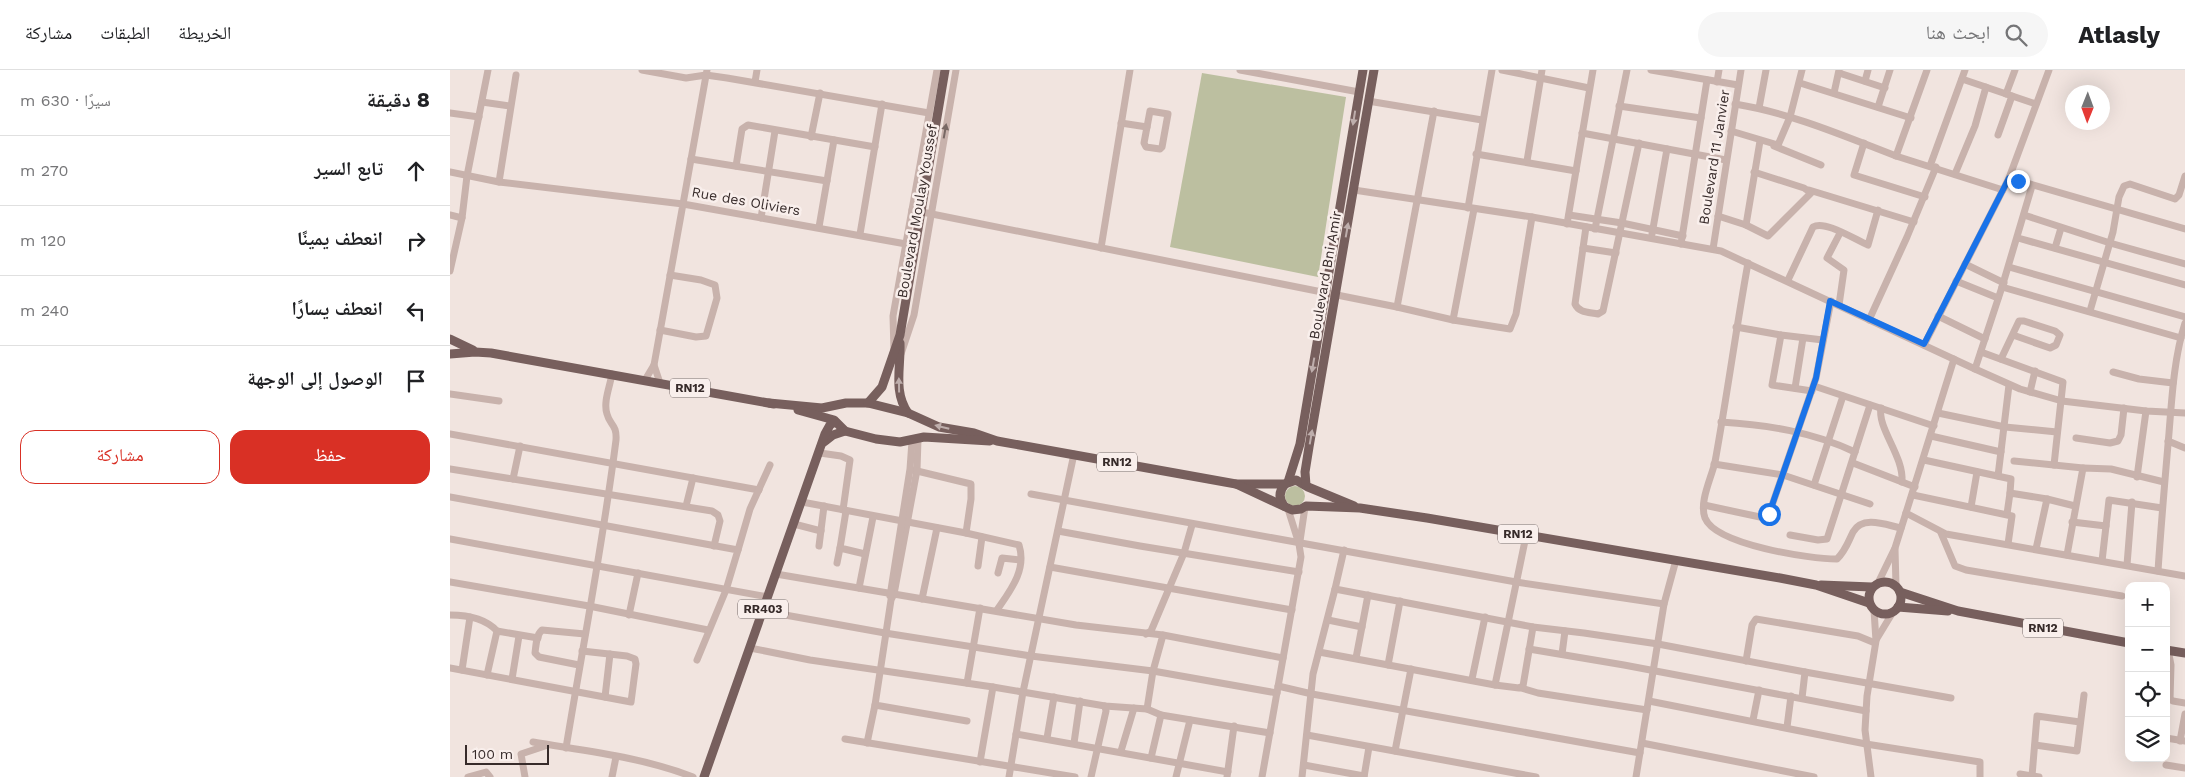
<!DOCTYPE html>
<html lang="ar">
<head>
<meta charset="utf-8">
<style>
	body { margin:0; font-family:"Work Sans","Noto Naskh Arabic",sans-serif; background:#f6f6f6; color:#202124; direction:rtl }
	.controls { position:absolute; right:15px; bottom:15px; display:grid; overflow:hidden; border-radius:10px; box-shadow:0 5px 20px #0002 }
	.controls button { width:45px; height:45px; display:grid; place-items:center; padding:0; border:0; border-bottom:1px solid #e0e0e0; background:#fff; color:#202124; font:25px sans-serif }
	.compass { position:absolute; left:1615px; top:15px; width:45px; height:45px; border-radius:50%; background:#fff; box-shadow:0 5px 20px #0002; rotate:181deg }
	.scale { position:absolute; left:15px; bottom:12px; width:84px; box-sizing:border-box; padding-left:5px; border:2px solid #372b2a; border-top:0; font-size:14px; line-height:18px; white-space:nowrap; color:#372b2a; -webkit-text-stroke:4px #f9efec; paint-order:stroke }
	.stop { position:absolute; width:15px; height:15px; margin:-11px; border:4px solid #1a73e8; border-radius:50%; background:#fff }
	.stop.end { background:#1a73e8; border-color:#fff; box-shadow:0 1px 5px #0008 }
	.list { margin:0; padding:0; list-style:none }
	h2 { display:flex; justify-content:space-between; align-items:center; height:65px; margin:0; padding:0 20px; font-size:21px }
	h2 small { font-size:16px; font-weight:400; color:#757577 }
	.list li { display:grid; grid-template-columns:32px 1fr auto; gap:15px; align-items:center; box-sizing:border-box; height:70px; padding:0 20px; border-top:1px solid #e0e0e0 }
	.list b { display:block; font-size:19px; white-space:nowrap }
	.list em { font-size:16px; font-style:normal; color:#757577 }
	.actions { display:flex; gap:10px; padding:15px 20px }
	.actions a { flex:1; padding:11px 0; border:1px solid #d93025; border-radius:15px; text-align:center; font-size:18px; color:#d93025 }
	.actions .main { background:#d93025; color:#fff }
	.icon { flex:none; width:28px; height:28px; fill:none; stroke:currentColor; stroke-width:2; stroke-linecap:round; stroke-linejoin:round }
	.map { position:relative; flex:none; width:1735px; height:707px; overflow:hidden; direction:ltr }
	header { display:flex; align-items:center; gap:30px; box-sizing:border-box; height:70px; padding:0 25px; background:#fff; border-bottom:1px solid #e0e0e0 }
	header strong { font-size:24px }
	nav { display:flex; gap:28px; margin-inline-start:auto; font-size:18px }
	.search { width:350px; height:45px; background:#f6f6f6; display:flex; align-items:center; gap:12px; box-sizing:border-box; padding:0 18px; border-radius:28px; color:#757577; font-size:19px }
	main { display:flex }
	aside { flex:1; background:#fff }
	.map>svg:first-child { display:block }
</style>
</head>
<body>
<header>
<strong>Atlasly</strong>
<div class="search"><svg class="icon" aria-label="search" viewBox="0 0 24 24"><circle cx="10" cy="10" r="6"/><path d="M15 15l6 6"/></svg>ابحث هنا</div>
<nav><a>الخريطة</a><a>الطبقات</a><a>مشاركة</a></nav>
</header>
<main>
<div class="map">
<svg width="1735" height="707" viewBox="0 0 1735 707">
	<rect width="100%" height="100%" fill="#f1e4df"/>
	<g fill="#bcbfa0">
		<polygon points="752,3 896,27 868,207 720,177"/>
		<circle cx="845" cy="426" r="10"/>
	</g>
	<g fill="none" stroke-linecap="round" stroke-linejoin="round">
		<g stroke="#c8b2ac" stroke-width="7">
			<polyline points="192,0 236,8 256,5 277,8 479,43"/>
			<polyline points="257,0 233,134 456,174"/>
			<polyline points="790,0 909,22"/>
			<polyline points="1052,0 1139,18"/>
			<polyline points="1201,0 1288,15"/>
			<polyline points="1389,3 1435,18"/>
			<polyline points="1512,9 1586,34"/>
			<polyline points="1415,11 1418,0"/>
			<polyline points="305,12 307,0"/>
			<polyline points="1267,12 1269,0"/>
			<polyline points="1350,13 1461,48"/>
			<polyline points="1384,23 1389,0"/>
			<polyline points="1556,24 1565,0"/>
			<polyline points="918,31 1032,50"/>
			<polyline points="32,32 60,36"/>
			<path d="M1285 34C1341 43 1394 66 1446 86L1477 0"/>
			<polyline points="1169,36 1251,48"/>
			<polyline points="1428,37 1440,0"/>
			<polyline points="1309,38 1316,0"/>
			<polygon points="700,41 718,44 712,77 710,79 696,77 694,73"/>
			<polyline points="0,43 29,47"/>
			<polyline points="671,53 697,57"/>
			<polyline points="1281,61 1328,75 1340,47 1352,0"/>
			<polyline points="1132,63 1276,90"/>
			<polyline points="1548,65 1562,26"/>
			<polyline points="361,67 370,23"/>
			<polyline points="1414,73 1404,105 1475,127"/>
			<polyline points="1324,76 1371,95"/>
			<polyline points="1026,84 1126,101"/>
			<polyline points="1446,86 1553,120"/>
			<polyline points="241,89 377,111"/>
			<polyline points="1077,91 1092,0"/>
			<polyline points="286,96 292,59 298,55 425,77"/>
			<polyline points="1480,96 1515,0"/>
			<polyline points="0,102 49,112 233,134 204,295 195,310"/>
			<polyline points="1505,104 1525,56 1536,17"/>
			<polyline points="1559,108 1735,159"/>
			<polyline points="49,112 66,5"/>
			<polyline points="1582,116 1552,217 1731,268"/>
			<polyline points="904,120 1082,147 1271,181 1525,299 1570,319 1612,331 1696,341 1735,343"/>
			<polyline points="1359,120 1464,152"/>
			<polyline points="1018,138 1042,0"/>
			<polyline points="462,140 947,237 1003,250 1060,259 1066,244 1082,147"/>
			<polyline points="0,145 12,148"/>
			<polyline points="1119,145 1172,153 1233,166"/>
			<polyline points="1574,145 1660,173 1735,194"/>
			<polyline points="1268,146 1296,155 1318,166 1361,123 1354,118 1304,102"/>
			<polyline points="311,148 325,61"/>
			<polyline points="1117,154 1143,0"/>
			<polyline points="1296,155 1310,71"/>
			<polyline points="369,157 384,70"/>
			<path d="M1136 157 1125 234C1129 243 1139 242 1148 244L1153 241 1189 73"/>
			<polyline points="1145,159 1177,0"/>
			<polyline points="410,164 432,34"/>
			<polyline points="1202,164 1217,79"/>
			<polyline points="1568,168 1735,215"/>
			<polyline points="1231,174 1257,10"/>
			<polyline points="651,178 680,0"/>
			<polyline points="1133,178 1166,183"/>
			<polyline points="1605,178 1611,158"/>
			<polyline points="1263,179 1291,0"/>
			<path d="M1298 193C1286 259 1277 326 1265 392 1261 409 1249 432 1255 448 1266 475 1360 489 1387 489 1396 480 1398 472 1403 462 1413 445 1436 455 1451 458"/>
			<polyline points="1515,194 1554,213"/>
			<polyline points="1559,197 1735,247"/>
			<polyline points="0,201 12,148 17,106 38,0"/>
			<path d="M1338 210 1363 157C1375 150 1404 169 1418 175L1428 140"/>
			<polyline points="1506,211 1548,228"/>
			<polyline points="1389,235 1394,200 1377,188 1390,163"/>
			<polyline points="947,237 984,41"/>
			<polyline points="1640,241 1663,162 1669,127 1674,116 1680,114 1725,129 1729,125 1735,106"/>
			<polyline points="1488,246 1535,269"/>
			<polyline points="1003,250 1024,139"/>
			<polyline points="1419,250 1457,167 1486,97"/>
			<polyline points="1286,257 1331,265 1373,270"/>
			<polyline points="210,260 246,267 256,266 267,228 265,215 251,210 220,205"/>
			<polyline points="1331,265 1322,315 1362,321"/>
			<polyline points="1474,275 1559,108 1599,0"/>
			<polyline points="444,281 443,246 487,0"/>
			<polyline points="1531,282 1613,312 1604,395"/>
			<polyline points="451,284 464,245 506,0"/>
			<polyline points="1551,289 1569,251 1574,251 1605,261 1610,265 1606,275 1600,278 1563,265"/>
			<polyline points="204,295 210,313"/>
			<polyline points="1525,299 1552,217"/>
			<polyline points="1663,302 1689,309 1723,313"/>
			<polyline points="1364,316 1484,356"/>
			<polyline points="1345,318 1353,268"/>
			<polyline points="1580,322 1585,301"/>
			<polyline points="0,324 49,331"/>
			<path d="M1431 338C1427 358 1454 386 1452 412"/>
			<polyline points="1488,343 1555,357 1607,362"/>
			<path d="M1271 352C1318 355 1363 362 1405 382"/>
			<polyline points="0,364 309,420"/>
			<polyline points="1481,366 1551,382"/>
			<polyline points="1626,368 1660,373 1668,371 1671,365 1674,338"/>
			<polyline points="468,369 467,400 444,524 441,530 425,635 517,651"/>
			<polyline points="1718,371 1735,378"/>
			<polyline points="370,383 391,386 400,390 393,440"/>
			<polyline points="1474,390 1561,409 1560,423"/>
			<polyline points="1564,391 1633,398"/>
			<polyline points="1403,393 1465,417"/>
			<polyline points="1264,394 1333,405 1420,434"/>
			<polyline points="0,399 262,441 268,445 270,451 264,476"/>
			<polyline points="463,400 521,414 521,429 516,463"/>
			<polyline points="1548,406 1559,315"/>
			<polyline points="1687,407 1696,341"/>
			<polyline points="63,409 70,376"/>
			<polyline points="1364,415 1393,326"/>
			<polyline points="581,424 1066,512 1214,534"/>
			<polyline points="1463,425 1562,446 1558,474"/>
			<polyline points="0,427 288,480 276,520 247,590"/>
			<path d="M352 432 516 463 569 475C577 500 560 521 547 540"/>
			<polyline points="1254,435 1310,447 1319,444 1366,308 1381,231"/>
			<polyline points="236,436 243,408"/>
			<polyline points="1521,437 1527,402"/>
			<polyline points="396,441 390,478 415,484"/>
			<polyline points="1456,443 1496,464 1735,506"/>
			<polyline points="1557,444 1560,423 1597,429"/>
			<polyline points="1622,452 1656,456"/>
			<polyline points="344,454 371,461"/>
			<polyline points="608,461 690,476 849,502"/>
			<polyline points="1491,463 1505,496 1516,500 1672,526"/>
			<polyline points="1340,465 1368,470 1377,469 1420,335"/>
			<polyline points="0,469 318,527"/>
			<polyline points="850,471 855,437"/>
			<polyline points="369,476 374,436"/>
			<polyline points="1445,479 1446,516"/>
			<polyline points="1586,479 1597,429 1625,436"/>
			<polyline points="288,480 300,439 320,395"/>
			<polyline points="894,480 885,519 1083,557 1134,563 1208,574 1355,602 1352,628"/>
			<polyline points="1617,485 1633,398 1661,399 1714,412"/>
			<polyline points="1652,491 1659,430 1712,438"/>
			<polyline points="387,493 390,478"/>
			<polyline points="1677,495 1682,432"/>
			<polyline points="528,496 532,467"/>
			<polyline points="600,497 842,540"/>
			<path d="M1708 501C1711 455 1715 409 1719 363 1722 326 1724 288 1735 253"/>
			<polyline points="548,503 552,488 570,490"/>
			<polyline points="326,504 626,555 713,565 833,588"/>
			<polyline points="0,512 139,536 258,560"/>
			<polyline points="1428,513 1445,478 1504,289"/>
			<polyline points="409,518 423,447"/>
			<polyline points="440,526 460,399 462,371"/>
			<polyline points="472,529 487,458"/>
			<polyline points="313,541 435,563 581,586 703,601 827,623"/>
			<path d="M0 545C17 545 35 548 47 561"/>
			<polyline points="179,545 188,503"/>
			<polyline points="878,550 912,557"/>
			<polyline points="696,564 701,561 704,554 734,483 742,455"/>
			<polyline points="1426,570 1443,542"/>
			<polyline points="300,578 360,590 543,617 655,636 697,639 711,645 820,663"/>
			<polyline points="1079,579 1174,595 1416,641"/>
			<polyline points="1718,580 1721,595 1720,629 1723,631 1735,633"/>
			<polyline points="869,582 1045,615 1076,466"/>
			<polyline points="1112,584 1115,561"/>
			<polyline points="906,588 918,525"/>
			<polyline points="1296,591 1302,555 1306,549 1408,566 1425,573"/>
			<path d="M129 595 89 587 85 583C86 576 86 565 92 560L135 564"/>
			<polyline points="938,595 950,531"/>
			<polyline points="0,598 181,632 186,594 185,589 177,586 132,581"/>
			<polyline points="12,600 20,547"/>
			<polyline points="1355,602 1501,628"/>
			<polyline points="37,605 47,561 88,568"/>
			<polyline points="62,609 69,566"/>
			<polyline points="1022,609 1035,547"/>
			<polyline points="517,613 530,538"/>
			<polyline points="1045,615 1069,618 1073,616 1083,557"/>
			<polyline points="828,616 862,624 1190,683"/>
			<polyline points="1071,618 1088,623 1197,640"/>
			<polyline points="155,627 160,584"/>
			<polyline points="1199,631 1416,674 1530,692 1530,707"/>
			<polyline points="697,639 703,601 713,565"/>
			<polyline points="1303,650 1309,620"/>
			<polyline points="1337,657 1341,626"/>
			<polyline points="566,664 778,702"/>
			<polyline points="857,665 1086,707"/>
			<polyline points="597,668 604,627"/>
			<polyline points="1716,668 1735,671"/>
			<polyline points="395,669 625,707"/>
			<polyline points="1730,671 1735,644"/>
			<path d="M83 672C136 681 192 687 243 707"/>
			<polyline points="417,673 425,635"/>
			<polyline points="624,673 630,631"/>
			<polyline points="1192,673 1364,707"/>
			<polyline points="1585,675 1627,681 1634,625"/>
			<path d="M116 678C133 575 153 473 166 370 167 354 160 356 157 344 153 332 160 316 162 304"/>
			<polyline points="671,681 684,638"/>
			<polyline points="945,681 961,599"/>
			<polyline points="701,688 711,645"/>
			<polyline points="530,692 543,617"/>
			<polyline points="854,695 914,706"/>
			<polyline points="1716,695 1735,698"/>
			<polyline points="1570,704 1589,707"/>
			<polyline points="1582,706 1587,646 1630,652"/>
			<polyline points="18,707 36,702 40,707"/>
			<polyline points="75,707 71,684 98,675"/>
			<polyline points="162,707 166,687"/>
			<polyline points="559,707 573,622 624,384"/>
			<polyline points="641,707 656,641 655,636"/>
			<polyline points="726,707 740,650"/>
			<polyline points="777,707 784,656"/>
			<polyline points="812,707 851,487 849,474 838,439"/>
			<polyline points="852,707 863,604 885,519"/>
			<polyline points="914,707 919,677"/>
			<polyline points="1186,707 1214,534 1226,490"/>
			<polyline points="1421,707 1415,660 1417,626 1426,571 1424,540"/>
		</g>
		<g stroke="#775f5d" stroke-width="9">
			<polyline points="0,269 23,280"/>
			<path d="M450 273C451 297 443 322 458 343"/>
			<polyline points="0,284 25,282 41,283 324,334"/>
			<polyline points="319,333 372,338 396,333 418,333 458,343 489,357 524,363 547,371 786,414 835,414 846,410 858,417 904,436"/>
			<polyline points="418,333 432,317 450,265 495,0"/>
			<polyline points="348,340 384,350 395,361 426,369 450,372 474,367 540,371"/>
			<polyline points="374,372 383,365 395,361"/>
			<polyline points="838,412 850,374 913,0"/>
			<polyline points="786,414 842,440 851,439 856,436 910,438 977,448 1330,508 1366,515 1419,533"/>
			<polyline points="856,415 855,402 859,377 924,0"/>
			<path d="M834 436C828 428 829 421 835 414"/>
			<circle cx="1435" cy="528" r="16"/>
			<polyline points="1371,515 1422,517"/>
			<polyline points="1450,522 1508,541 1679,573"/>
			<polyline points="1448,537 1498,541"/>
			<polyline points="1716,580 1735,583"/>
			<polyline points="254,707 375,364 380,355 385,352"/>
		</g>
	</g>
	<defs><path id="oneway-solid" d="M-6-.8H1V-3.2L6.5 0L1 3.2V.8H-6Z" transform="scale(1.25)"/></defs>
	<g fill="#beaeac">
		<use href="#oneway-solid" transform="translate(904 48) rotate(99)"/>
		<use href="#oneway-solid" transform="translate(897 160) rotate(-80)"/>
		<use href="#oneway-solid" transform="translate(863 295) rotate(100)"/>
		<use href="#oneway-solid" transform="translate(449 315) rotate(-91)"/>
		<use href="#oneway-solid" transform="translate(492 357) rotate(-166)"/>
		<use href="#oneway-solid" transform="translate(861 367) rotate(-80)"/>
	</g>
	<use fill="#786864" href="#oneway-solid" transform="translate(495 61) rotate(-80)"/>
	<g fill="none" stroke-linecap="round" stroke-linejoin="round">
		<polyline stroke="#1a73e8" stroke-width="6" points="1319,444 1366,308 1380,231 1474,274 1559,108 1568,111"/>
	</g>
	<g text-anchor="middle" stroke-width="5" stroke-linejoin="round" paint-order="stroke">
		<g fill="#f9efec" stroke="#716664" stroke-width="1">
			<rect x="220" y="308.5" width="40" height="19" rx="4"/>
			<rect x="647" y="382.5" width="40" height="19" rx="4"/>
			<rect x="1048" y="454.5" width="40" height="19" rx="4"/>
			<rect x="288" y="529.5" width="50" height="19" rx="4"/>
			<rect x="1573" y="548.5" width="40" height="19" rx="4"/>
		</g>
		<g font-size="12" font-weight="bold" fill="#372b2a">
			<text x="240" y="322">RN12</text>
			<text x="667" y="396">RN12</text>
			<text x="1068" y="468">RN12</text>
			<text x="313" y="543">RR403</text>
			<text x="1593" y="562">RN12</text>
		</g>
		<g font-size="14" fill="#372b2a" stroke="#f9efec">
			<text transform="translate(1264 87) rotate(-81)" y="5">Boulevard 11 Janvier</text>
			<text transform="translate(296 131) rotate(10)" y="5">Rue des Oliviers</text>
			<text transform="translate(467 141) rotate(-80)" y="5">Boulevard Moulay Youssef</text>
			<text transform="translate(875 205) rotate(-80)" y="5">Boulevard Bni Amir</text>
		</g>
	</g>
</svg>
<div class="controls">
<button>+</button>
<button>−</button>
<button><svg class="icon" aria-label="locate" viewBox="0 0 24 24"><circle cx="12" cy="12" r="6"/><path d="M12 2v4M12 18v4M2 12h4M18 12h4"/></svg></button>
<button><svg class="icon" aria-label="layers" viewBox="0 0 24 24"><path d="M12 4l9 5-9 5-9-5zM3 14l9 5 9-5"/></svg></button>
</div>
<svg class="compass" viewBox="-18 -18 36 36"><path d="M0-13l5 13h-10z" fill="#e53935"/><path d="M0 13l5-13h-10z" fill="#757577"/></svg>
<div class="scale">100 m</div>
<div class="stop" style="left:1319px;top:444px"></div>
<div class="stop end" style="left:1568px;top:111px"></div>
</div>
<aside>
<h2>8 دقيقة<small>سيرًا · 630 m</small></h2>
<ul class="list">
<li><svg class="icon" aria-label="ahead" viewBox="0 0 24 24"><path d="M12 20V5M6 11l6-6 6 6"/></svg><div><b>تابع السير</b></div><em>270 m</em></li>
<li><svg class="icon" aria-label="right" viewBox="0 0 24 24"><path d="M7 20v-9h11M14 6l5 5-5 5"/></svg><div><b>انعطف يمينًا</b></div><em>120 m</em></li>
<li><svg class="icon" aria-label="left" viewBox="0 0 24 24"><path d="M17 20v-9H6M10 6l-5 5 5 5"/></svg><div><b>انعطف يسارًا</b></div><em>240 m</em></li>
<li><svg class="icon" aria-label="arrive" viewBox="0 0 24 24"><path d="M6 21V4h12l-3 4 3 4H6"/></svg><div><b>الوصول إلى الوجهة</b></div></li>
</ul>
<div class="actions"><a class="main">حفظ</a><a>مشاركة</a></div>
</aside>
</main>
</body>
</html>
